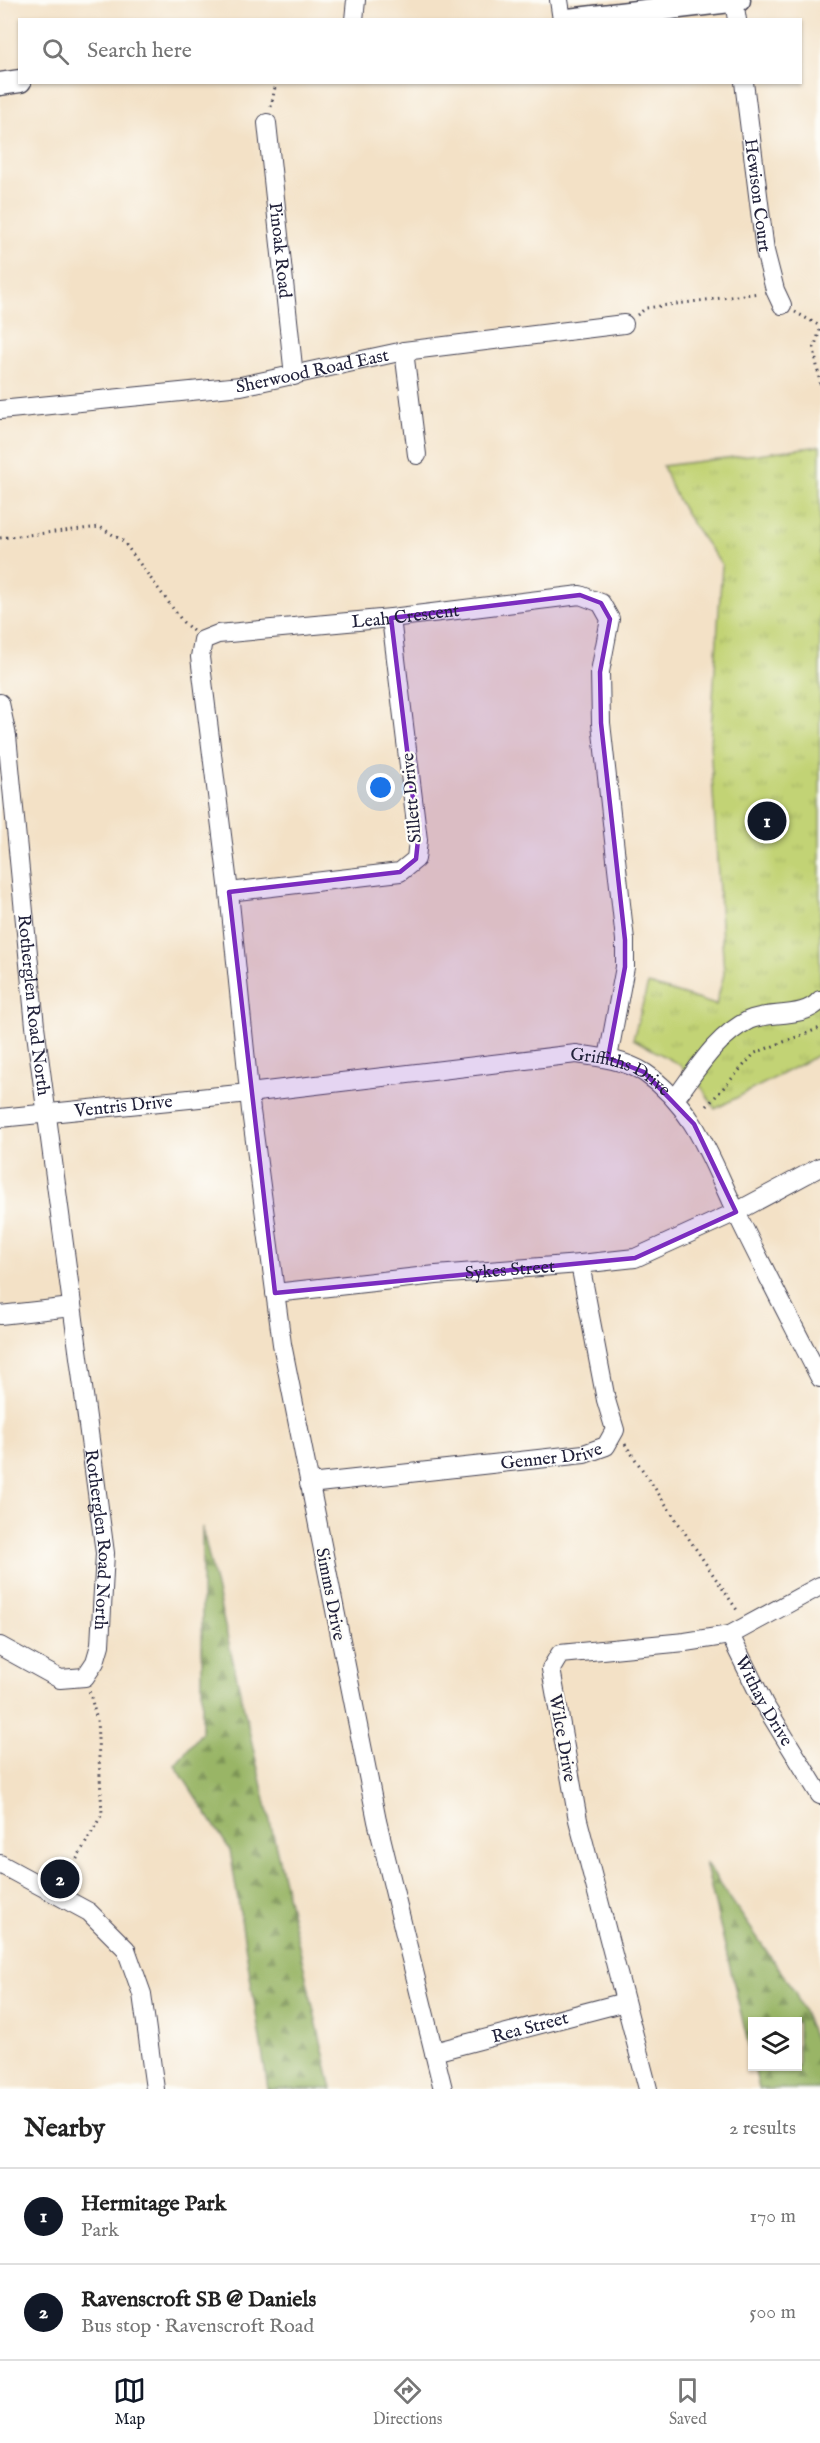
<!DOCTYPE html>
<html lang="en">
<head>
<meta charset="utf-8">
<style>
	body { margin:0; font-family:"IM FELL English",serif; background:#f2f2f2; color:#222 }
	.controls { position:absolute; right:18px; bottom:18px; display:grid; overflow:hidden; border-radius:0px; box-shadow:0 2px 4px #0004 }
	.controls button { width:54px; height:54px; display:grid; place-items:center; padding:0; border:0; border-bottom:2px solid #e0e0e0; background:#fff; color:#222; font:30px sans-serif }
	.you { position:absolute; left:381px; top:788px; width:21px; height:21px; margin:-15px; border:4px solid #fff; border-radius:50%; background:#1a73e8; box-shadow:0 0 0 9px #1a73e833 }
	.badge { display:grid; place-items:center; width:39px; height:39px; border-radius:50%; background:#111827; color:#fff; font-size:20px; font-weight:700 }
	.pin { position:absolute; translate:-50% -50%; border:3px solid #fff; box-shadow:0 2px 6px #0006 }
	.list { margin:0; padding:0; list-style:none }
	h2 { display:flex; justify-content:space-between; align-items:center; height:78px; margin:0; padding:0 24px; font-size:26px }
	h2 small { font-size:20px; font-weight:400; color:#767676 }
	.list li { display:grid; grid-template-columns:39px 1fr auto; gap:18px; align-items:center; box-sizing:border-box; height:96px; padding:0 24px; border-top:2px solid #e0e0e0 }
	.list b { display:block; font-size:22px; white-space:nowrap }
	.list p { margin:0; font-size:20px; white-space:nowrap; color:#767676 }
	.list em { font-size:20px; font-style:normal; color:#767676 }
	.icon { flex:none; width:33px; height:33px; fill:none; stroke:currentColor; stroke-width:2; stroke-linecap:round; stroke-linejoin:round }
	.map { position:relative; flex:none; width:820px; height:2089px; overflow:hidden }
	.search { position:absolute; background:#fff; box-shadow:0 2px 4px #0004; left:18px; right:18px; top:18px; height:66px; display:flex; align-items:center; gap:15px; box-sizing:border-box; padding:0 21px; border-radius:0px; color:#767676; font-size:22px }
	.sheet { height:270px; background:#fff }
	nav { display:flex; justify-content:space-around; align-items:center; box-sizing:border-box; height:84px; border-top:2px solid #e0e0e0; background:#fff; font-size:16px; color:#767676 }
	nav a { display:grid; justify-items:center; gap:3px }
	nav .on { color:#111827 }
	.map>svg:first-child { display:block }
</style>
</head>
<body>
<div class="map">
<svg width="820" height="2089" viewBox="0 0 820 2089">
	<defs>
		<pattern id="forest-firs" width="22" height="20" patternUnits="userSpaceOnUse" patternTransform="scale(1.5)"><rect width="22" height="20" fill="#99b566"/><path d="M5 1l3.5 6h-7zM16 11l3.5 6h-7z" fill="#7c9355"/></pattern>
		<pattern id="park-tufts" width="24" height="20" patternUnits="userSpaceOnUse" patternTransform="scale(1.5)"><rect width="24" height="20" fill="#c2d375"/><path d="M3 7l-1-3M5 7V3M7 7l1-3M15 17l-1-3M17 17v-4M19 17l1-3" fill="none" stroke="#a6b566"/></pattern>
	</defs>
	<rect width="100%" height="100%" fill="#fdfcf7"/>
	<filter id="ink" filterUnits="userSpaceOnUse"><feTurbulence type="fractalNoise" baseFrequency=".0167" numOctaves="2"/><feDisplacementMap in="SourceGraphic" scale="12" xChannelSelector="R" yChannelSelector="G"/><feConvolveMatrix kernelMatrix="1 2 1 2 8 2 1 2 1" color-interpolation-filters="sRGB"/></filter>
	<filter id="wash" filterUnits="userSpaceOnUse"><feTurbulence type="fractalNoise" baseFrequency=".008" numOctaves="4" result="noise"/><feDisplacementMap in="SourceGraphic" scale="24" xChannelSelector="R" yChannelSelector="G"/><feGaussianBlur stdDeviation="1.35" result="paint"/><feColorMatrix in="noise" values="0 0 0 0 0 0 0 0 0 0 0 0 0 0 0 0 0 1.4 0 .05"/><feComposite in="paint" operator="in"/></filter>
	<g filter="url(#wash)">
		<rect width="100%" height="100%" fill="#f3e1c6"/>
		<g fill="url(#forest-firs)" stroke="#5e6c50" stroke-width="1.5">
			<polygon points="202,1527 332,2089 268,2089 230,1850 175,1765 202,1732"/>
			<polygon points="705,1862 795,1992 820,2053 820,2089 759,2089 754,2067 798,2066 798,2022 752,2022 752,2060"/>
		</g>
		<path fill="url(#park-tufts)" stroke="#727a58" stroke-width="1.5" d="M820 446V1054L715 1109 703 1089 680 1065 633 1039 648 984 716 1005 724 974 710 743 722 565C699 534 676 504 663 466Z"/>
	</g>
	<g filter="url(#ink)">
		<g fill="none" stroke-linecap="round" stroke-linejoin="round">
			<defs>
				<g id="minor">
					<polyline points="559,0 562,20"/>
					<polyline points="734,1 737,20"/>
					<polyline points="354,20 356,0"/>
					<path id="s1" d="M744 82 765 251 775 290 782 305"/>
					<path id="s2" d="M267 123 294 376"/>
					<polyline points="404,351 417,455"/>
					<path id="s3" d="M0 410 241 386 404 351 624 324"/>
					<path id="s4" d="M0 703 7 736 35 1026 105 1553 100 1645 95 1662 85 1677 60 1679 0 1646"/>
					<polyline points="229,892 400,872 416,859 418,840 391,618"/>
					<path d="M675 1099C696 1071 716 1036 749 1020 768 1011 805 1019 820 1000"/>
					<path id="s5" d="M0 1118 249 1093 576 1054C599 1057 625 1060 645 1073 695 1107 711 1160 736 1212 763 1268 792 1323 820 1378"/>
					<path id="s6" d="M275 1293 436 1275 580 1264 635 1258 736 1212 820 1167"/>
					<polyline points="0,1315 72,1307"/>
					<path id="s7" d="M309 1484 584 1454 606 1446 615 1430 606 1400 580 1264"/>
					<path id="s8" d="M730 1635 764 1704 820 1795"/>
					<polyline points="0,1864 89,1912 126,1949 142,1994 155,2089"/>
					<path id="s9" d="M434 2052 625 2002"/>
					<path id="s10" d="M443 2089 377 1821 282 1344 251 1111 229 892 200 657 203 640 218 634 391 618 580 595 601 603 610 619 600 672 601 723 625 940V967L608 1058"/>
					<polyline points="648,2089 578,1820 551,1669 560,1654 685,1642 730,1635 820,1586"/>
				</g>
				<g id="major">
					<polyline points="568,20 739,0"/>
					<polyline points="0,84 20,81"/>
				</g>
			</defs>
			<use href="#minor" stroke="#413f50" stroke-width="20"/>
			<use href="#major" stroke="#413f50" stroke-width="25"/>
			<g stroke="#413f50" stroke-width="3" stroke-dasharray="1.5 4.5" stroke-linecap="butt">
				<polyline points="271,107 276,82"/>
				<polyline points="795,312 820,326"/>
				<polyline points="637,315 646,308 759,293"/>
				<polyline points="820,330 814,348 820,384"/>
				<polyline points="0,538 100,527 123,541 183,622 193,631"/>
				<polyline points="707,1106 755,1053 820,1028"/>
				<polyline points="625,1444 739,1613"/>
				<polyline points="65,1880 102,1814 97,1720 89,1690"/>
			</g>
			<use href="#minor" stroke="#fff" stroke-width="18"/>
			<use href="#major" stroke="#fff" stroke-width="22"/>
		</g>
	</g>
	<path fill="#7b2cbf" fill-opacity="0.2" stroke="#7b2cbf" stroke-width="4.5" stroke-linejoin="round" d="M580 595 601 603 610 619 600 672 601 723 625 940V967L608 1058 644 1072 694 1124 736 1212 635 1258 275 1293 229 892 400 872 416 859 418 840 391 618Z"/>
	<g text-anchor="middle" stroke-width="4.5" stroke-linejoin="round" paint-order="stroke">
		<g font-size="18" fill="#22223b" stroke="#fdfcf7">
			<text dy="6" stroke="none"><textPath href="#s1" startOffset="114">Hewison Court</textPath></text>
			<text dy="6" stroke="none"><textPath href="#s2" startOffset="128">Pinoak Road</textPath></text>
			<text dy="6" stroke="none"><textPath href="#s3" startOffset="315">Sherwood Road East</textPath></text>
			<text dy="6" stroke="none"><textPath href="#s10" startOffset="1676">Leah Crescent</textPath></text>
			<text transform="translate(411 798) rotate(-95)" y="6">Sillett Drive</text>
			<text dy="6" stroke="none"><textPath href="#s4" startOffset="304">Rotherglen Road North</textPath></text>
			<text dy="6" stroke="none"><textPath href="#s5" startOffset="628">Griffiths Drive</textPath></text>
			<text dy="6" stroke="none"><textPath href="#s5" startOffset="124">Ventris Drive</textPath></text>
			<text dy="6" stroke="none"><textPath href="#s6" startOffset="236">Sykes Street</textPath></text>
			<text dy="6" stroke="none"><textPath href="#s7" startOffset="244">Genner Drive</textPath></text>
			<text dy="6" stroke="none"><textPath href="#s4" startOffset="843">Rotherglen Road North</textPath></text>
			<text transform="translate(331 1594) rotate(79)" y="6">Simms Drive</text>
			<text dy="6" stroke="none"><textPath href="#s8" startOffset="74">Withay Drive</textPath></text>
			<text transform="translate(563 1738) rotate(80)" y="6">Wilce Drive</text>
			<text dy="6" stroke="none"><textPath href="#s9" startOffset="99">Rea Street</textPath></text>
		</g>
	</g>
</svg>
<div class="controls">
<button><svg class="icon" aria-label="layers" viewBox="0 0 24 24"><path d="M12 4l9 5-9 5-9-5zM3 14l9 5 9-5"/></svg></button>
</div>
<div class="you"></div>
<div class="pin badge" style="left:767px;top:821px">1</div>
<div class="pin badge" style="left:60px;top:1879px">2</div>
<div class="search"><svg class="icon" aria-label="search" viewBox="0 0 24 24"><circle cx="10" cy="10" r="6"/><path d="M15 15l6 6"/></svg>Search here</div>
</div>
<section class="sheet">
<h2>Nearby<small>2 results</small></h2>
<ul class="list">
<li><span class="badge">1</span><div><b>Hermitage Park</b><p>Park</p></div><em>170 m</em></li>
<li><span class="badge">2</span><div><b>Ravenscroft SB @ Daniels</b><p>Bus stop · Ravenscroft Road</p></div><em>500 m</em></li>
</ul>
</section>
<nav>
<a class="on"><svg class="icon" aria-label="map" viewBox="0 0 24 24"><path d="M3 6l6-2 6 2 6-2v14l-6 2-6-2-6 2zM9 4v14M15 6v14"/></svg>Map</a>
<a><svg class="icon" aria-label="directions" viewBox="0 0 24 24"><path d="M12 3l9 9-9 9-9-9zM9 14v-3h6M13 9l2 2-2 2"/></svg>Directions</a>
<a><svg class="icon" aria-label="saved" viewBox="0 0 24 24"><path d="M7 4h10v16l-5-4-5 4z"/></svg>Saved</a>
</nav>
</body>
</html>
